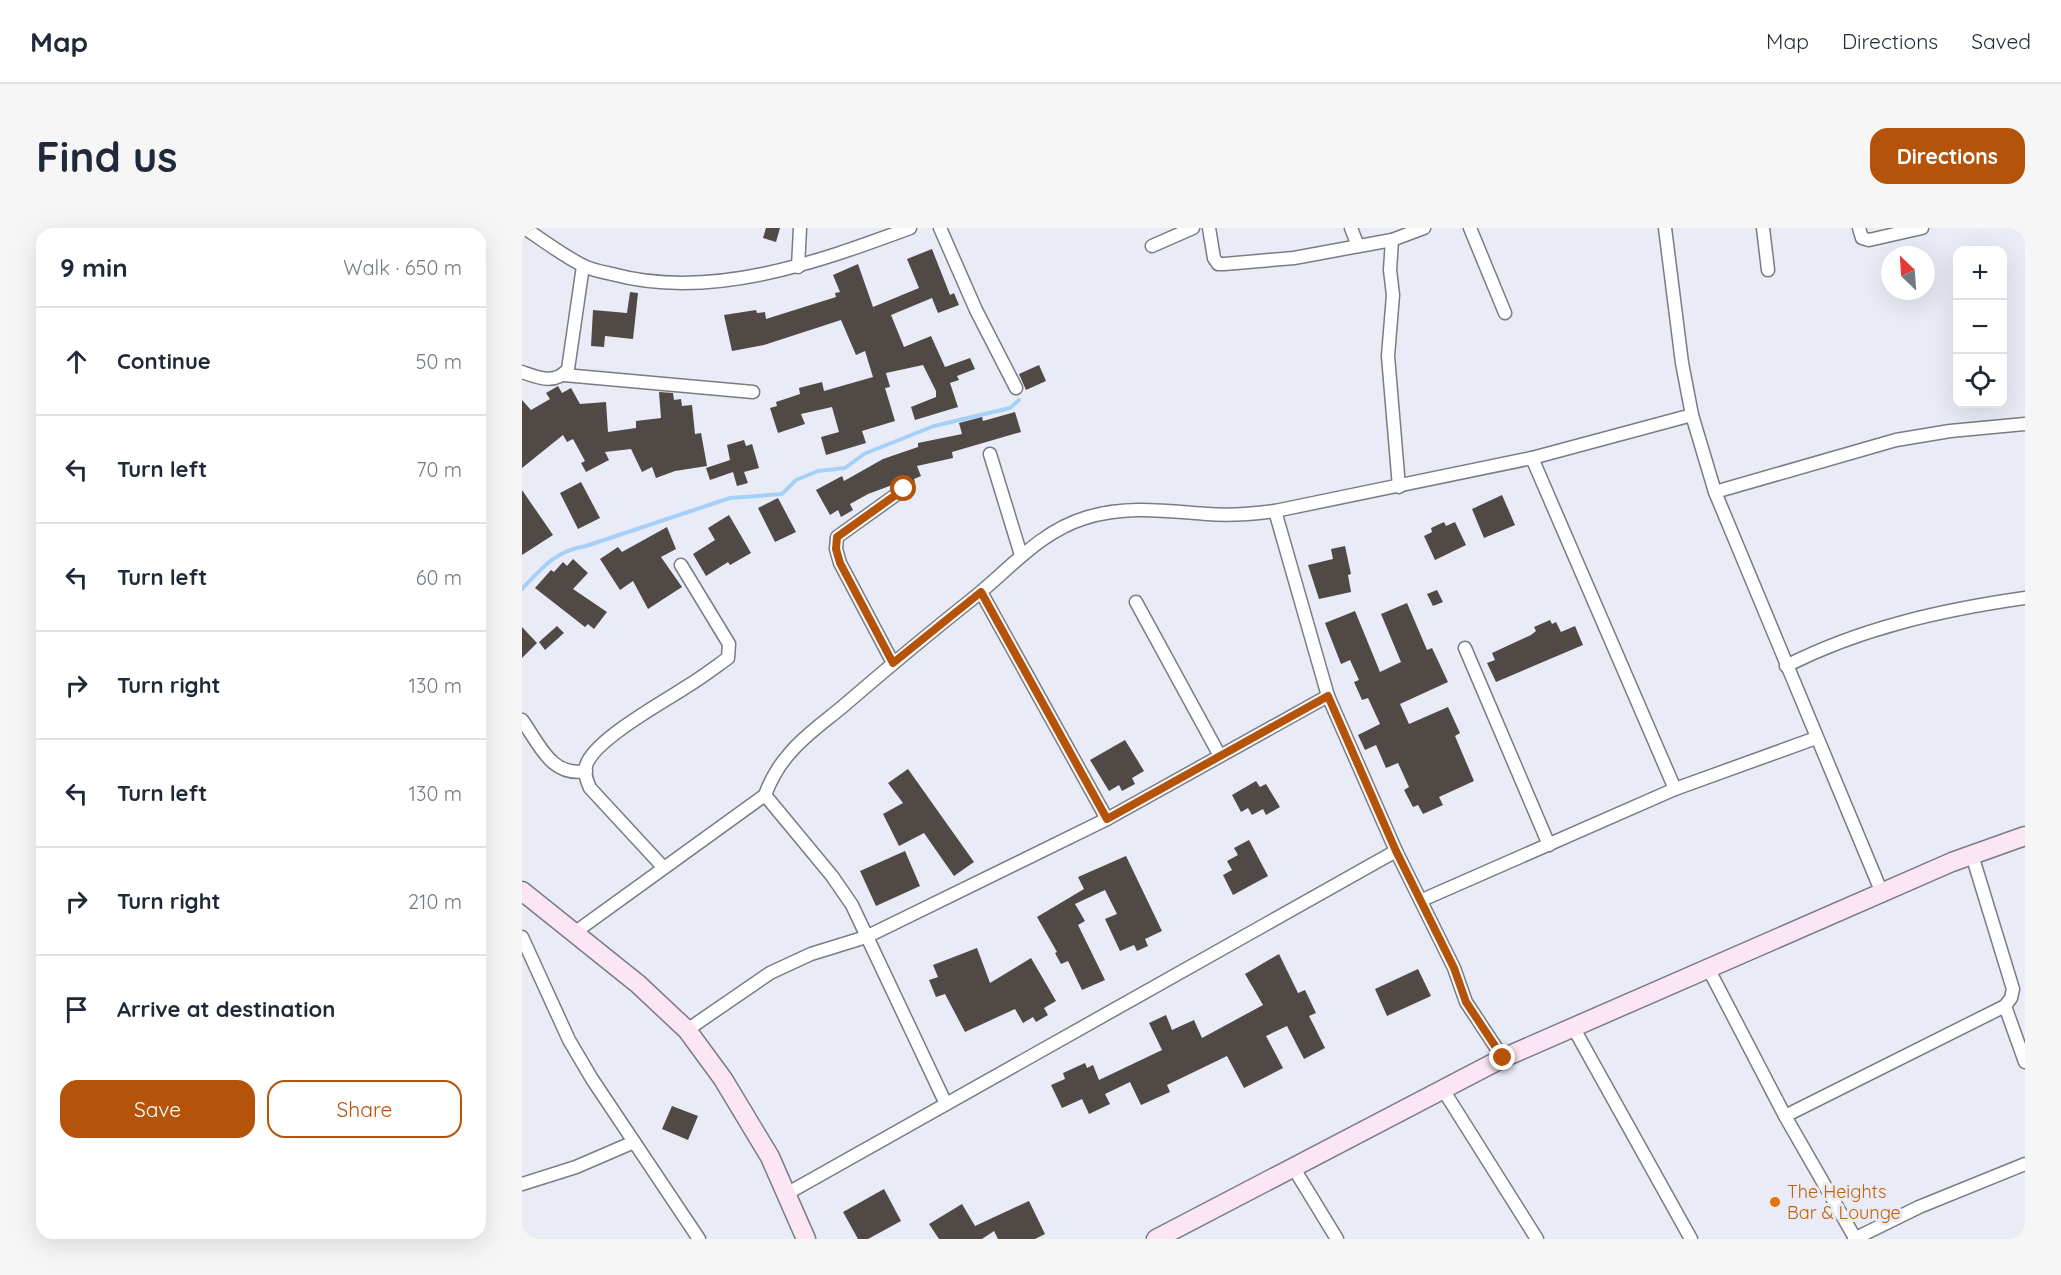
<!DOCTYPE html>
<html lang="en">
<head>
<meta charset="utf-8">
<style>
	body { margin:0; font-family:Quicksand,sans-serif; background:#f6f6f7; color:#1f2937 }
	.controls { position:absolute; right:18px; top:18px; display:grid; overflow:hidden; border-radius:12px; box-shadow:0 6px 24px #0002 }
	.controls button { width:54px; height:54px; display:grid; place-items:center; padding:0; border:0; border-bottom:2px solid #e0e1e3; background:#fff; color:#1f2937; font:30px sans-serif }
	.compass { position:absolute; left:1359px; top:18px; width:54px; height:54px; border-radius:50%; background:#fff; box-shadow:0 6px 24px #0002; rotate:335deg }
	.stop { position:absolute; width:18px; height:18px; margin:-14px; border:4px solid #b45309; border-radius:50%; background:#fff }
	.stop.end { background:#b45309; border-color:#fff; box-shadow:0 2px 6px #0008 }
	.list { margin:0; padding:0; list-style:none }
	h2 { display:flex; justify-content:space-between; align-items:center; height:78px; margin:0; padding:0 24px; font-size:26px }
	h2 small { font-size:20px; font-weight:400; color:#747a83 }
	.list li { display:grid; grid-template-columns:39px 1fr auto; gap:18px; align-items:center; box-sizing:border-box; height:108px; padding:0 24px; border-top:2px solid #e0e1e3 }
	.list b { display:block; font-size:22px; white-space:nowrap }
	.list em { font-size:20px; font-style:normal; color:#747a83 }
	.actions { display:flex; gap:12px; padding:18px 24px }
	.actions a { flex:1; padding:14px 0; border:2px solid #b45309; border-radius:18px; text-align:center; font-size:21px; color:#b45309 }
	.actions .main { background:#b45309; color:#fff }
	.icon { flex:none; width:33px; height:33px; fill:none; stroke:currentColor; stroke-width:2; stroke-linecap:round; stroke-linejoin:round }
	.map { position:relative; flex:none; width:1503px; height:1011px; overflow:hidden; border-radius:18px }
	header { display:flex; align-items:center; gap:36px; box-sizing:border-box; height:84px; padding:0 30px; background:#fff; border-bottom:2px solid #e0e1e3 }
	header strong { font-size:28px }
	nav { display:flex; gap:33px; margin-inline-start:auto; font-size:21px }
	.intro { display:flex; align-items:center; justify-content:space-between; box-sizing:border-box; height:144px; padding:0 36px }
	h1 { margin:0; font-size:42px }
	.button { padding:15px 27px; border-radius:18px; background:#b45309; color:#fff; font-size:21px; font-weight:700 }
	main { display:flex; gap:36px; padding:0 36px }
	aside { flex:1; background:#fff; border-radius:18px; box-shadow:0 6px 24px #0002 }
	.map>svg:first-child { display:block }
</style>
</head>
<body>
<header>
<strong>Map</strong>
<nav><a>Map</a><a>Directions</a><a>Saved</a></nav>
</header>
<div class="intro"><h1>Find us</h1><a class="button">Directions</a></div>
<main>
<aside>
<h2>9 min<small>Walk · 650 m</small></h2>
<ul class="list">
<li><svg class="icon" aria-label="ahead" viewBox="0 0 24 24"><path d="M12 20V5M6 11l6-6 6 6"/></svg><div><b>Continue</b></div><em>50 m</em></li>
<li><svg class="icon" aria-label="left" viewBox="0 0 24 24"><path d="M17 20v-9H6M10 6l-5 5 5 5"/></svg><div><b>Turn left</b></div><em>70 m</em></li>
<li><svg class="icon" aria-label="left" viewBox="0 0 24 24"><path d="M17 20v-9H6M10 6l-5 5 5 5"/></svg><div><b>Turn left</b></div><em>60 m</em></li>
<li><svg class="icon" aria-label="right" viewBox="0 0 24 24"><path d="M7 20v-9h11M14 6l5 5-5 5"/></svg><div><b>Turn right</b></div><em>130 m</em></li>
<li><svg class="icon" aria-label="left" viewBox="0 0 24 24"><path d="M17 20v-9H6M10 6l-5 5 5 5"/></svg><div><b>Turn left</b></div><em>130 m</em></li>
<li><svg class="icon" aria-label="right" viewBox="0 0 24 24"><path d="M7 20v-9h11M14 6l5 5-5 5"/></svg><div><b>Turn right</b></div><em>210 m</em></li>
<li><svg class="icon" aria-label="arrive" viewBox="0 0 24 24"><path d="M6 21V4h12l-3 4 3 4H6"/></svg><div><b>Arrive at destination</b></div></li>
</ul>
<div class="actions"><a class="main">Save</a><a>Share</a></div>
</aside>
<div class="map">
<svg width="1503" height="1011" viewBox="0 0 1503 1011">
	<rect width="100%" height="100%" fill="#e9ecf6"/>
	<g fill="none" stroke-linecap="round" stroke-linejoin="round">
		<path stroke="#a5d1f9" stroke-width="4" d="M0 361C21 339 33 323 64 318L208 270 260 266 274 252 296 243 323 240 342 226 412 198 488 180 497 172"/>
	</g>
	<g fill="#514945">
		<polygon points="244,0 258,0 254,14 241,10"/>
		<polygon points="410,21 428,67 432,65 437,77 416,85 410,70 369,87 382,119 409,108 423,139 448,130 453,141 435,148 437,152 428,155 436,179 393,192 389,179 414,169 414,163 401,137 364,145 368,159 363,160 373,193 340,203 344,215 304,227 299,209 317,204 310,179 279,186 283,196 256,205 248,180 255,178 254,174 278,166 277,160 300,154 302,163 351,149 343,123 334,127 319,92 242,117 210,123 202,87 234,82 235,85 243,84 244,91 314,69 313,65 318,64 311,47 336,36 351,79 397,60 385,31"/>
		<polygon points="108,64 116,65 111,111 83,108 82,119 69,118 71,82 105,85"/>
		<polygon points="517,137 524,153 504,162 497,146"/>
		<polygon points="36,158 40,165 49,160 58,176 84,174 86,204 114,200 114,193 139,190 137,164 151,165 152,172 159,171 160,178 170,177 173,206 179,205 185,238 153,243 134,250 130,239 120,244 109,221 83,224 87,232 64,244 59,235 63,233 51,211 45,214 41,207 0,240 0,172 9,182 28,171 24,165"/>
		<polygon points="493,184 499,204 430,224 431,230 395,238 399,248 392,251 393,254 388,256 381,253 346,266 328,276 331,282 319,289 316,282 308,287 294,262 320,248 322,253 361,231 396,219 396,215 440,206 437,195 460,189 461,193"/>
		<polygon points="222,212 224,218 230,216 237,240 222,244 226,255 215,258 211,244 188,252 184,240 208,232 205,217"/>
		<polygon points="59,254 78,290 56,301 38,265"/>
		<polygon points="0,262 31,307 0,327"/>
		<polygon points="980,267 993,297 962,310 950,281"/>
		<polygon points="256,270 274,304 253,314 236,280"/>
		<polygon points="207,287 229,325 208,337 206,334 184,348 171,326 193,312 186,300"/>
		<polygon points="922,294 924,298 933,294 944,317 913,332 902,308 910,304 909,300"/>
		<polygon points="145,299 154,321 139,329 160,359 126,381 111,353 98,362 78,331 96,319 100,324"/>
		<polygon points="823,318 829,346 826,347 829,364 797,371 786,337 811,331 809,321"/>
		<polygon points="51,331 66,345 51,361 85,384 72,401 66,396 63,399 13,360 29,342 32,344 41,334 45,338"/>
		<polygon points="915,362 921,374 911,378 905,366"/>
		<polygon points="885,375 905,422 910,420 926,454 878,476 887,496 926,479 938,505 933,508 952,553 917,569 921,577 901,586 896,577 891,579 882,562 887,559 876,535 864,540 854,517 843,522 836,507 858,496 846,470 840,472 832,454 837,452 828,432 819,436 803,395 833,383 858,444 879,434 859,386"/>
		<polygon points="1028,392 1030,396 1034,394 1039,404 1053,398 1061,417 974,454 965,435 973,432 970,425 1009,407 1014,403 1012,399"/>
		<polygon points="35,398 42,405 23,422 17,414"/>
		<polygon points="0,399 15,415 0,430"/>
		<polygon points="603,512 622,543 610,550 613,556 600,563 597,557 587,563 568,532"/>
		<polygon points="386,541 452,634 432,648 402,605 377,618 361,586 381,575 366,555"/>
		<polygon points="734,553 738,559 744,556 758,579 744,587 741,581 730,587 726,580 719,584 710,567"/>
		<polygon points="727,612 746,648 711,667 701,647 710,642 705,633 716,627 712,620"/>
		<polygon points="383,623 398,658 354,678 338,643"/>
		<polygon points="604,628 640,703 623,711 626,718 615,723 612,717 598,723 583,691 595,686 583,662 553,676 563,693 556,697 583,752 560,762 546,733 539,736 533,725 535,724 515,689 562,661 556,649"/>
		<polygon points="455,720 468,755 509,730 534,773 522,780 526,787 514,794 511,789 501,795 493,781 443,804 423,766 414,769 407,752 416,749 411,737"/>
		<polygon points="757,726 776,765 783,762 794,785 787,788 803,820 782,831 765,798 744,808 761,840 722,860 705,828 645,857 648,864 619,877 608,854 583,866 588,876 567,886 560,871 540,880 529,857 543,851 541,845 563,835 565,840 571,837 577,852 640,822 627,795 644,787 650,802 672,792 680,810 741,777 723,746"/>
		<polygon points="896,741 909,768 865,788 853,761"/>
		<polygon points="150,878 176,888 166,912 140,901"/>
		<polygon points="362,961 379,993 346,1011 336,1011 321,984"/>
		<polygon points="507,973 523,1006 513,1011 476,1011 472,1003 460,1011 417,1011 407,996 440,976 453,998"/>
	</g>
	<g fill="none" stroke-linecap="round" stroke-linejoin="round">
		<defs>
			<g id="street">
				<path d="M2 0C21 12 40 27 60 37 69 42 80 44 90 46 189 73 296 34 388 0"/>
				<polyline points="418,0 454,82 494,160"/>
				<polyline points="687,0 692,30 696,36 702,36 772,30 870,12 902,0"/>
				<polyline points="829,0 836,18"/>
				<polyline points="948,0 983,85"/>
				<polyline points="1143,0 1160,135 1170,187 1193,264 1360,665"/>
				<polyline points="1241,0 1246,42"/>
				<polyline points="1337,0 1340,10 1347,12 1400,0"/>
				<polyline points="870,12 868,42 871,67 866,128 877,259"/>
				<polyline points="630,18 671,0"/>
				<polyline points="276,39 278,0"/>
				<path d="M0 144C17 150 33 157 46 141L61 38"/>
				<polyline points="42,147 231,164"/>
				<polyline points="468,226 499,327"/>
				<polyline points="1010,230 1153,561"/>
				<polyline points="1193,264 1374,212 1428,203 1503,196"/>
				<polyline points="753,283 806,468 874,623 932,740 944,774 981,830"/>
				<polyline points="459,364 585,591"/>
				<polyline points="614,374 698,528"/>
				<polyline points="943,420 1027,617"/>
				<polyline points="371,435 318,335 314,321 315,309 382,261"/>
				<path d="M1264 438C1339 400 1419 382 1503 370"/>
				<path d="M0 492C18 517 29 549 64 543"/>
				<polyline points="243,567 310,648 330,677 424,876"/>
				<path d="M141 639 68 560C65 553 62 546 64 538 71 512 142 474 164 459 179 450 192 440 206 430L207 416 159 337"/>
				<polyline points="900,672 1153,561 1294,510"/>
				<path d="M52 705 243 567C249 551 256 538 268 525 282 508 302 494 319 480 362 443 405 407 449 372 486 343 517 304 563 290 604 277 644 283 685 286 708 288 731 286 753 283L1010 230 1170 187"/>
				<polyline points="0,709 47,812 70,851 177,1011"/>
				<polyline points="1186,740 1263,888 1333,1010"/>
				<polyline points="1483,778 1503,834"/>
				<polyline points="1051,799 1169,1011"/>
				<polyline points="165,802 248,745 289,726 344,709 585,591 806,468"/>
				<polyline points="920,860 1015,1011"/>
				<polyline points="1263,888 1483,778 1489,770 1491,761 1450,627"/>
				<polyline points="771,939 815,1011"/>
				<polyline points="0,956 54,939 112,914"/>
				<polyline points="266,965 874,623"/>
				<polyline points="1332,1011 1397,979 1503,936"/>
			</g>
			<g id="secondary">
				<polyline points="0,663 116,756 165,802 201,851 248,929 284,1011"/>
				<polyline points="634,1011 981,830 1430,634 1503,608"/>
			</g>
		</defs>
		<use href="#street" stroke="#797c85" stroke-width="15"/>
		<use href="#secondary" stroke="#797c85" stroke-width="21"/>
		<use href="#street" stroke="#fff" stroke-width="12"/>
		<use href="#secondary" stroke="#fce6f3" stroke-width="18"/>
	</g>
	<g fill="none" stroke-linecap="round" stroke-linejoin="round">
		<polyline stroke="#b45309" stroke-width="8" points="382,261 315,309 314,321 318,335 371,435 459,364 585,591 806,468 874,623 932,740 944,774 981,830"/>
	</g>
	<circle fill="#e8710a" stroke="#e9ecf6" stroke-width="2" cx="1253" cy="974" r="6"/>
	<g text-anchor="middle" stroke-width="6" stroke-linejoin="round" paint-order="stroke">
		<g font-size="18" fill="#c56008" stroke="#e9ecf6" text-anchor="start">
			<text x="1265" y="970">The Heights<tspan x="1265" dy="21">Bar &amp; Lounge</tspan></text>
		</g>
	</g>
</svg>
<div class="controls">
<button>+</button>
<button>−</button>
<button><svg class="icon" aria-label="locate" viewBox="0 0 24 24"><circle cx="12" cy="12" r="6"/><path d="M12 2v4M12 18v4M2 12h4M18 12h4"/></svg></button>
</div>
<svg class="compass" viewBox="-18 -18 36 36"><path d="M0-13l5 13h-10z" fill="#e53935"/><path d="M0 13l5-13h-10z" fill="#747a83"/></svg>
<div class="stop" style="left:382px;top:261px"></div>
<div class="stop end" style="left:981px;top:830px"></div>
</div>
</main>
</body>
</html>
